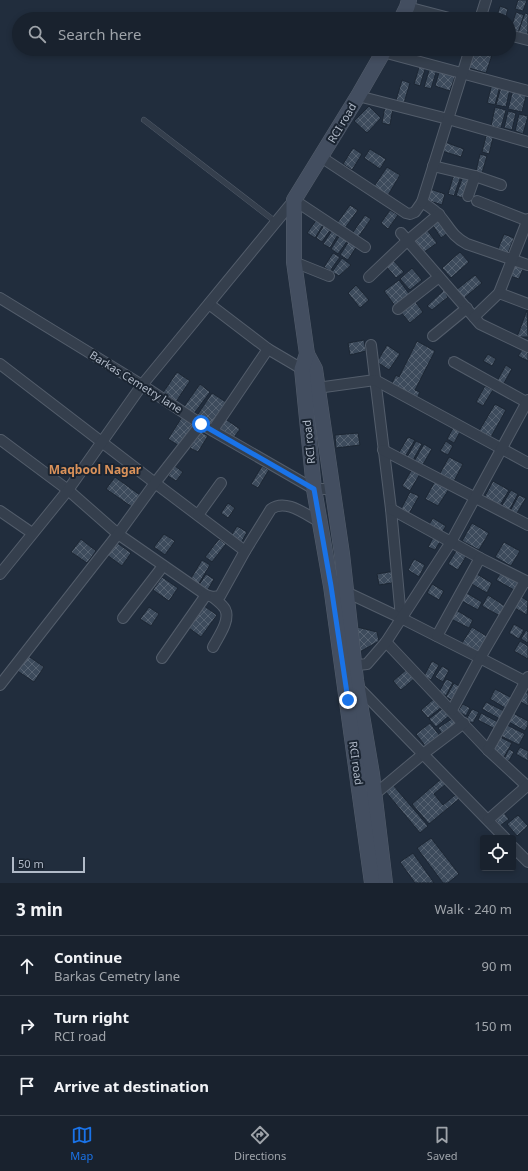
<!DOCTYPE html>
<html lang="en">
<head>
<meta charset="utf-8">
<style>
	body { margin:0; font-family:"Noto Sans",sans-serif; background:#262f3a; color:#f1f3f6 }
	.controls { position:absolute; right:12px; bottom:12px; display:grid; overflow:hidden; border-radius:4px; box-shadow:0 2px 6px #0003 }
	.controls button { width:36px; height:36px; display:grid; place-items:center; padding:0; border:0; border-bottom:1px solid #373f4a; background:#19222e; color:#f1f3f6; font:20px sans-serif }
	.scale { position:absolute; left:12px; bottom:10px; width:73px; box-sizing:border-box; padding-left:4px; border:2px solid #b1bac8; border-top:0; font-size:11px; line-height:14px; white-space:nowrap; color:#b1bac8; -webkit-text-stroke:3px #1a2431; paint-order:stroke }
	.stop { position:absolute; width:12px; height:12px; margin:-9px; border:3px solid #1a73e8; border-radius:50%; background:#fff }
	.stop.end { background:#1a73e8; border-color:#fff; box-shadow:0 1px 4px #0008 }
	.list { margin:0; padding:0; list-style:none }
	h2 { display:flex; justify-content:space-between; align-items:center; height:52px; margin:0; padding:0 16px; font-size:17px }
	h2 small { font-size:13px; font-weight:400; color:#9fa4aa }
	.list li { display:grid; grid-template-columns:26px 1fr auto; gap:12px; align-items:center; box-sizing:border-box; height:60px; padding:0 16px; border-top:1px solid #373f4a }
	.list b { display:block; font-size:15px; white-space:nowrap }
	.list p { margin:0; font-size:13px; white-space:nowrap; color:#9fa4aa }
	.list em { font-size:13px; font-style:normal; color:#9fa4aa }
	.icon { flex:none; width:22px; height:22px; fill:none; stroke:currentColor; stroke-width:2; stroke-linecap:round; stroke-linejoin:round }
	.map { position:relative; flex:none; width:528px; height:883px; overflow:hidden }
	.search { position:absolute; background:#19222e; box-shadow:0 2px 6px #0003; left:12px; right:12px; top:12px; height:44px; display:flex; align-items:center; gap:10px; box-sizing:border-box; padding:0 14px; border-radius:22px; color:#9fa4aa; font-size:15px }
	.sheet { height:232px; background:#19222e }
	nav { display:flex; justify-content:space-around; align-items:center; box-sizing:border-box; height:56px; border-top:1px solid #373f4a; background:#19222e; font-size:11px; color:#9fa4aa }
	nav a { display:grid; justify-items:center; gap:2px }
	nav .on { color:#1a73e8 }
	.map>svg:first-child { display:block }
</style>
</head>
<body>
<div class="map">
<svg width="528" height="883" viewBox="0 0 528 883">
	<defs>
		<pattern id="building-cross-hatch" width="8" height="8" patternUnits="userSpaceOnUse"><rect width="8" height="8" fill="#3d4b5c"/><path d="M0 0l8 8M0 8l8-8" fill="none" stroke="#576372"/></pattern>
	</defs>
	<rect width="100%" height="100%" fill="#212d3d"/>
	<g fill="url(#building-cross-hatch)" stroke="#1c2633">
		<polygon points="518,0 527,0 523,11 515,9"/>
		<polygon points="500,6 508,9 505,19 496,19"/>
		<polygon points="516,12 524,15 518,34 510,32"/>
		<polygon points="525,13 528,14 528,31 527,35 518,33"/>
		<polygon points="475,50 492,55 486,73 469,68"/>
		<polygon points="420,64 426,66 420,86 414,84"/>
		<polygon points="430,67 437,69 431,89 424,87"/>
		<polygon points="440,69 456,74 450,91 435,86"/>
		<polygon points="402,80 410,83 404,103 396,100"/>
		<polygon points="492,84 500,86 495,105 487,103"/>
		<polygon points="501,87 510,89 506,107 496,105"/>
		<polygon points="513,89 527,92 522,112 508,109"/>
		<polygon points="369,106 381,118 367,133 354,121"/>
		<polygon points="385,106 393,108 390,125 382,123"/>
		<polygon points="495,107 506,110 501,128 491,126"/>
		<polygon points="508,111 516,113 512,130 504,128"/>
		<polygon points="519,114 528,116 523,134 515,131"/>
		<polygon points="487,132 494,134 489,154 482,152"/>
		<polygon points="445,142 464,149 461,157 442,151"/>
		<polygon points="353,148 362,154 352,170 343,164"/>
		<polygon points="370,149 386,159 380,169 364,158"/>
		<polygon points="480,154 487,156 482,173 476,171"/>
		<polygon points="387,167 400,175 387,197 373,188"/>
		<polygon points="454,174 461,176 454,196 448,194"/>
		<polygon points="463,176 470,179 464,198 456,196"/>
		<polygon points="430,189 445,194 442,205 427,200"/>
		<polygon points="350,205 358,210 343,231 335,226"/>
		<polygon points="390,210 398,215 388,229 381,223"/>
		<polygon points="365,215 371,219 357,239 351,235"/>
		<polygon points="317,219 324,223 315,238 307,233"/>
		<polygon points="440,219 449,232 441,238 432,224"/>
		<polygon points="324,225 331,229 322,242 316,238"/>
		<polygon points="333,229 339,233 330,248 323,244"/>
		<polygon points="427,230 437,243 423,253 413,240"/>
		<polygon points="504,234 514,238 508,253 498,249"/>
		<polygon points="340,235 348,240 338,254 331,249"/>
		<polygon points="349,241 357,246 348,260 340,255"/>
		<polygon points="460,252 469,262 451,278 442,268"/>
		<polygon points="333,253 340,257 330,271 324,267"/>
		<polygon points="342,258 351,265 339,276 332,272"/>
		<polygon points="393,260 404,272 396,278 386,266"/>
		<polygon points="515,264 524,267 519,279 510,276"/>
		<polygon points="412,268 422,280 410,290 400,279"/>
		<polygon points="475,275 482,283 463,299 456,290"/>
		<polygon points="399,280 410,295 395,306 384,291"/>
		<polygon points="356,285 369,300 360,308 348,293"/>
		<polygon points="444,290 448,297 432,310 427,306"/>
		<polygon points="413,299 423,312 410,323 399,310"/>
		<polygon points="527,310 528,337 517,337"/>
		<polygon points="364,340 366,351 350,355 348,343"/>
		<polygon points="417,341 435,351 415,390 420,392 416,400 390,387 396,375 399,377"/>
		<polygon points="387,345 400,354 389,370 377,362"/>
		<polygon points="522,350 528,353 528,361 518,356"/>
		<polygon points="488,354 496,359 492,366 483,361"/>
		<polygon points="506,365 512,369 503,385 497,381"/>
		<polygon points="177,372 190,381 175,403 162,394"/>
		<polygon points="200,384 210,392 193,415 183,408"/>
		<polygon points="485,386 493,390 483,406 476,402"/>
		<polygon points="212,393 226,402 210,426 196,417"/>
		<polygon points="495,404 506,410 491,437 479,431"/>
		<polygon points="182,417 195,425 181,447 168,439"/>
		<polygon points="224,418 240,429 233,439 217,427"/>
		<polygon points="453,428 460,432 454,443 447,439"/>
		<polygon points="200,431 208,436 198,452 190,448"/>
		<polygon points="358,433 360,445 336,448 335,435"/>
		<polygon points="408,437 415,440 405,457 398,454"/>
		<polygon points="416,441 422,444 412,462 406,459"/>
		<polygon points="446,441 453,446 448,455 440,451"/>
		<polygon points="424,444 432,449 421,468 413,463"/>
		<polygon points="449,457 463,464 453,483 439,475"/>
		<polygon points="175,466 183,472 176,481 168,476"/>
		<polygon points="262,466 269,470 258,488 251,484"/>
		<polygon points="412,469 420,474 410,491 402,486"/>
		<polygon points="115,477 140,495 132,507 106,489"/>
		<polygon points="435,481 449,489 438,506 425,499"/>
		<polygon points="493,481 509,490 499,507 484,498"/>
		<polygon points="511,490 518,494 509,511 501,507"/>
		<polygon points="410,492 419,496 409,514 401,509"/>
		<polygon points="519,495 526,498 516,515 510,511"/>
		<polygon points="228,503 235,508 228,518 221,513"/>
		<polygon points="433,518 446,526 441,534 428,526"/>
		<polygon points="472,523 489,533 479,550 462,541"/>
		<polygon points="237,526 247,532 241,543 231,536"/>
		<polygon points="164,534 175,541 165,555 154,547"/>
		<polygon points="434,536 441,540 435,550 428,547"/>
		<polygon points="81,539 96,551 87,563 71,552"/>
		<polygon points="219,539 226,544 212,562 205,557"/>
		<polygon points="116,542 131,553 122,566 107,555"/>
		<polygon points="504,542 520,551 511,566 495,557"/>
		<polygon points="458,548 468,553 458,570 448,564"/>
		<polygon points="414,559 425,565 419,577 408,570"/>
		<polygon points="202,560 210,565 198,585 190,580"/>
		<polygon points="395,571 397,582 379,585 377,574"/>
		<polygon points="502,571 519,581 514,590 496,580"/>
		<polygon points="475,573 492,583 487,593 470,583"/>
		<polygon points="206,574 214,579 206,593 197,588"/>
		<polygon points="162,577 178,588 169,601 153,590"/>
		<polygon points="432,584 444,591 439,600 427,593"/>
		<polygon points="465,592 482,602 478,610 460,600"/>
		<polygon points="488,595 505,606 500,616 482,606"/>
		<polygon points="520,596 528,601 527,615 513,607"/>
		<polygon points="200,603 217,615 201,637 185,625"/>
		<polygon points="149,607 159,614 151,626 140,619"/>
		<polygon points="456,610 473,620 469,628 451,619"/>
		<polygon points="514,624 524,630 519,639 509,633"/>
		<polygon points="357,627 377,632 379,641 358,653"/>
		<polygon points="472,627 488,637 479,653 462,643"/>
		<polygon points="526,630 528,632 528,643 521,639"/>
		<polygon points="520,641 528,646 528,659 514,651"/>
		<polygon points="27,655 44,667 34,682 16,670"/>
		<polygon points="432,661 439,665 431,680 424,676"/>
		<polygon points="442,666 449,670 443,682 435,677"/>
		<polygon points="407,669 415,678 401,690 393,681"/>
		<polygon points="446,679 453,682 446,696 439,692"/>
		<polygon points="454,683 462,688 455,702 446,697"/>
		<polygon points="495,689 512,698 507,709 490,699"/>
		<polygon points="525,691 528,693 528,706 519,701"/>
		<polygon points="435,698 443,706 428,718 421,710"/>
		<polygon points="486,702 504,711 500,719 482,709"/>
		<polygon points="463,704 470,708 466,716 458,711"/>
		<polygon points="443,708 449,716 436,727 429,719"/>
		<polygon points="472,709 479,712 473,723 466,720"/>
		<polygon points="511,712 528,721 528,725 525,731 507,721"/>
		<polygon points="481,713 498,722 495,729 478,720"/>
		<polygon points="453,718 458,725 443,735 438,728"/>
		<polygon points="430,723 440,736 426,747 416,734"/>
		<polygon points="507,725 525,734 519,745 501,736"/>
		<polygon points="500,737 512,743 504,757 492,751"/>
		<polygon points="520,747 528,751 528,761 516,754"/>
		<polygon points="509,749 514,752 509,761 504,759"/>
		<polygon points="441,779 446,784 434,794 443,805 455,795 459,799 429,824 412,804"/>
		<polygon points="393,785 428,826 420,833 385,791"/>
		<polygon points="504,813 509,819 500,826 496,820"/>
		<polygon points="518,815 528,826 517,836 507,824"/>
		<polygon points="431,838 459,874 448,883 443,883 417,848"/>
		<polygon points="413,853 434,883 415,883 400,862"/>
	</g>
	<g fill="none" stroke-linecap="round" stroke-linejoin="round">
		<defs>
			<polyline id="lane" points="144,120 276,222"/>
			<g id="street">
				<polyline points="407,7 453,19"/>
				<polyline points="480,19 486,0"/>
				<polyline points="509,35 528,40"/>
				<polyline points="383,52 528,91"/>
				<polyline points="358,96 448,119 528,142"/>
				<path d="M321 157 406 213 410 214 415 212 422 202C428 206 435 210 440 216 450 228 452 236 467 244L528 265"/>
				<polyline points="433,166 475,176 501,185"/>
				<polyline points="468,196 475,176"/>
				<polyline points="477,201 528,221"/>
				<polyline points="422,202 470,49"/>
				<polyline points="401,233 480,324 528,347"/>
				<polyline points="294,262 329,276"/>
				<polyline points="369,277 407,241 439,214"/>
				<polyline points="499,293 528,219"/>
				<polyline points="0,298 142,385 201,424 314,489 332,489"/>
				<polyline points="209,304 268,349 302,369 306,369"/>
				<polyline points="398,309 439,277"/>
				<polyline points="474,317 499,293 528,304"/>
				<polyline points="433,336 467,308"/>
				<polyline points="371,345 391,509 401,618"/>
				<polyline points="454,362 528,403"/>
				<polyline points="0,364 155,483 245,551"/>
				<polyline points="317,388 375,380 528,463"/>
				<polyline points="213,430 268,349"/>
				<path d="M1 440 68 490 118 534 206 595 213 597 220 596 245 551 271 509C286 498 306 515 320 522"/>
				<polyline points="383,450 528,525"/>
				<polyline points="391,509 480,558 528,582"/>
				<polyline points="0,511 32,533"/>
				<polyline points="198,515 221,483"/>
				<polyline points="0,574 68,490 142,385 294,200 365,247"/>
				<polyline points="346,592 401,618 480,658 528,683"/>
				<polyline points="123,618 163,566"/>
				<polyline points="437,636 480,558"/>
				<polyline points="386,642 488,750 528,787"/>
				<path d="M213 647C218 637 231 620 225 609 222 604 217 601 213 597"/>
				<polyline points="162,658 206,595"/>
				<polyline points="349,666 367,664 386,642 451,542 528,400"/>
				<polyline points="0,685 118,534 155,483 201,424"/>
				<polyline points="357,686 423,754 374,795"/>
				<polyline points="452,710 480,658 525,581"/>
				<polyline points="464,723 423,754 505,838"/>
				<polyline points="488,750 528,677"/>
				<polyline points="488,820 528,785"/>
				<polyline points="513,847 528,862"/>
			</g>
			<g id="secondary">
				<polyline points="401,19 407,7 409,0"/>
				<polyline points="307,354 315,369 342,554 356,680 372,774 385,883"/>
				<polyline points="372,883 331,586 314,489 302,369 307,354 294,262 294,200 358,96 385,49"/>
			</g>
		</defs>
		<use href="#lane" stroke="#535d6b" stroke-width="6"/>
		<use href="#street" stroke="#535d6b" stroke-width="12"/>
		<use href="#secondary" stroke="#535d6b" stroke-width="16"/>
		<use href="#lane" stroke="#353f4d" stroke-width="5"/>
		<use href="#street" stroke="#353f4d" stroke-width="10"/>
		<use href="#secondary" stroke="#434e60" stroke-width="15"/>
	</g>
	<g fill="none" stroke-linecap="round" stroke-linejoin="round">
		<polyline stroke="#1a73e8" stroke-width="5" points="201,424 314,489 331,586 348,700"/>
	</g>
	<g text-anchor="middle" stroke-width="4" stroke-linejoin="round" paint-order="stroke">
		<g font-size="11" fill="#b1bac8" stroke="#1a2431">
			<text transform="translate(342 123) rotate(-59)" y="4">RCI road</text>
			<text transform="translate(136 382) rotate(32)" y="4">Barkas Cemetry lane</text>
			<text transform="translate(309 442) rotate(-96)" y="4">RCI road</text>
			<text transform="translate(356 763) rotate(82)" y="4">RCI road</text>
		</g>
		<g font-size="12" font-weight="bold" fill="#da925a" stroke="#1a2431">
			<text x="95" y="474">Maqbool Nagar</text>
		</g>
	</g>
</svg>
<div class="controls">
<button><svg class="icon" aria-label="locate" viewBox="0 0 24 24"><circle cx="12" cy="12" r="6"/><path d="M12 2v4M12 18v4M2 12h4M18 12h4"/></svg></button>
</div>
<div class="scale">50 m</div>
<div class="stop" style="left:201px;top:424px"></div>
<div class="stop end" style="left:348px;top:700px"></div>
<div class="search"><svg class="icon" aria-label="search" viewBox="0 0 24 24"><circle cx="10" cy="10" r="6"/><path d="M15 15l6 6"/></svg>Search here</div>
</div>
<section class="sheet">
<h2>3 min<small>Walk · 240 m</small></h2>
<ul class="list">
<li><svg class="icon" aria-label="ahead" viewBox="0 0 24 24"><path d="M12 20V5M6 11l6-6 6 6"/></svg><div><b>Continue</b><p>Barkas Cemetry lane</p></div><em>90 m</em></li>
<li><svg class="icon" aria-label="right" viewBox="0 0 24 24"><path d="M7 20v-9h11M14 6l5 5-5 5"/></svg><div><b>Turn right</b><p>RCI road</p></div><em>150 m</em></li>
<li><svg class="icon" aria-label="arrive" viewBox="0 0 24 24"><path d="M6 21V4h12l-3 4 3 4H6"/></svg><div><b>Arrive at destination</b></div></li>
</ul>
</section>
<nav>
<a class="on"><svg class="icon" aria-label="map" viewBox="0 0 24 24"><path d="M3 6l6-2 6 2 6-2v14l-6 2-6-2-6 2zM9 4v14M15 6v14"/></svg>Map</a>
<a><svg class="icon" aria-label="directions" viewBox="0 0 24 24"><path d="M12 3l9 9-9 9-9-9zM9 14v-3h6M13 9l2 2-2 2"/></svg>Directions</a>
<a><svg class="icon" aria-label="saved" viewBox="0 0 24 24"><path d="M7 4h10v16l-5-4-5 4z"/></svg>Saved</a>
</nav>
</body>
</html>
